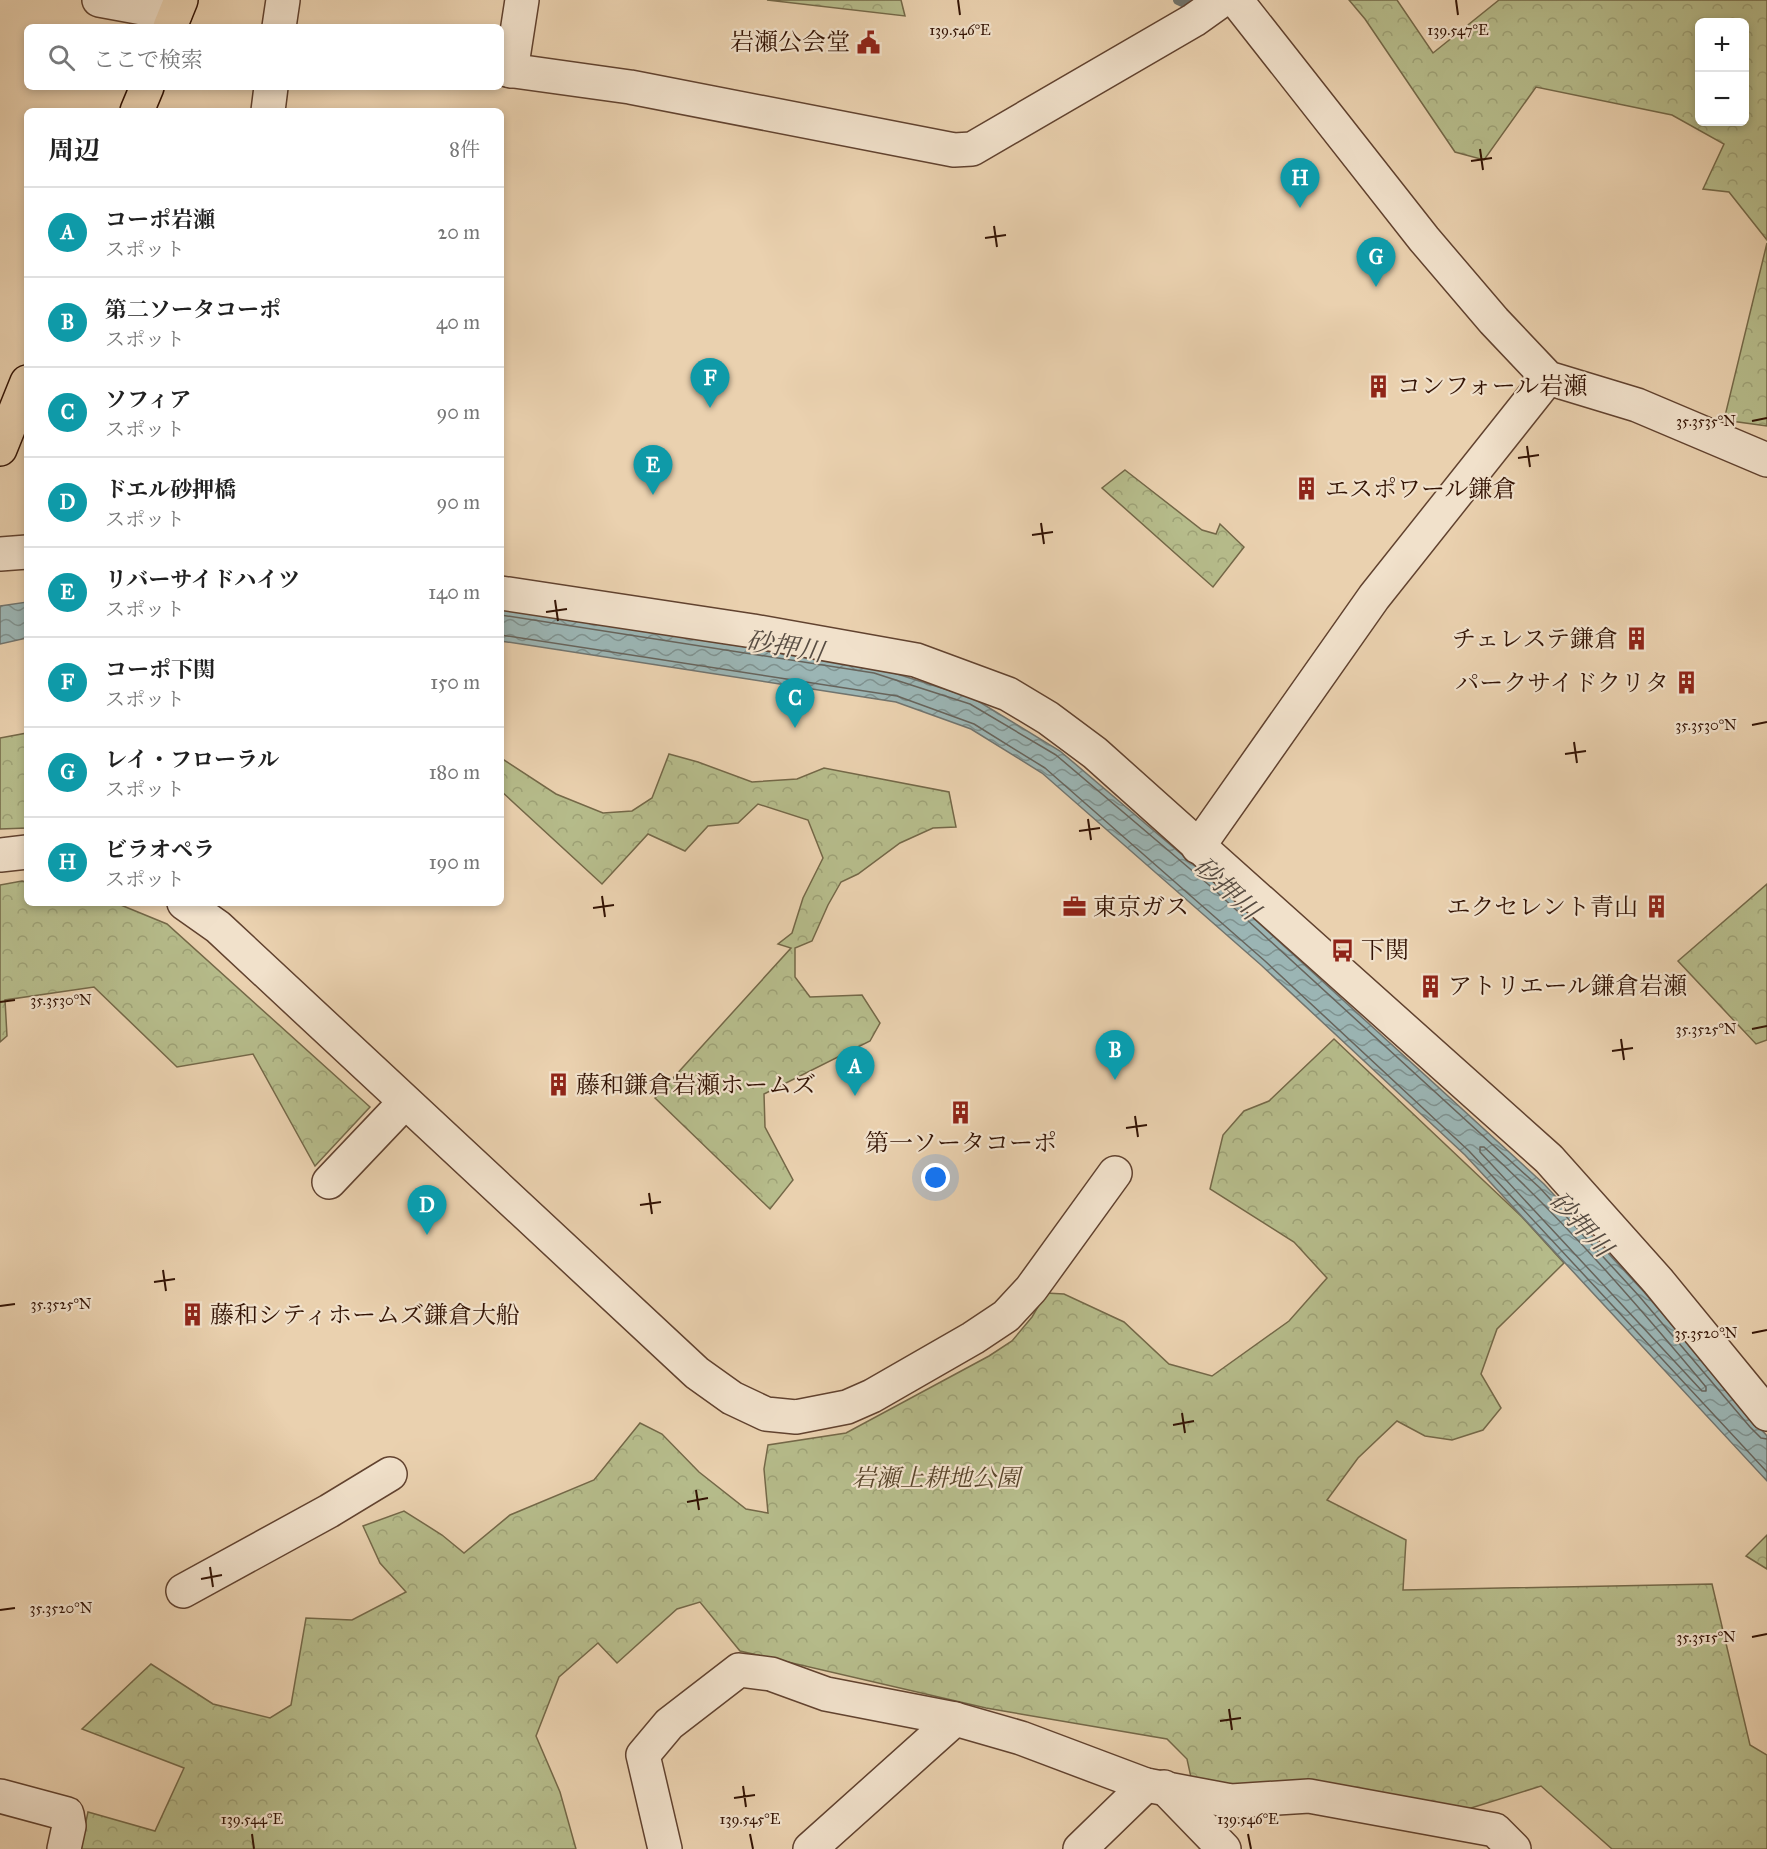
<!DOCTYPE html>
<html lang="ja">
<head>
<meta charset="utf-8">
<style>
	body { margin:0; font-family:"IM FELL Great Primer","Noto Serif JP",serif; background:#f2f2f2; color:#222 }
	.controls { position:absolute; right:18px; top:18px; display:grid; overflow:hidden; border-radius:9px; box-shadow:0 3px 9px #0003 }
	.controls button { width:54px; height:54px; display:grid; place-items:center; padding:0; border:0; border-bottom:2px solid #e0e0e0; background:#fff; color:#222; font:30px sans-serif }
	.you { position:absolute; left:936px; top:1178px; width:21px; height:21px; margin:-15px; border:4px solid #fff; border-radius:50%; background:#1a73e8; box-shadow:0 0 0 9px #1a73e833 }
	.badge { display:grid; place-items:center; width:39px; height:39px; border-radius:50%; background:#2563eb; color:#fff; font-size:20px; font-weight:700 }
	.pin { position:absolute; translate:-50% -50px; filter:drop-shadow(0 2px 3px #0008) }
	.pin::after { content:''; position:absolute; top:32px; width:21px; height:18px; background:inherit; clip-path:polygon(0 0,100% 0,50% 100%) }
	.list { margin:0; padding:0; list-style:none }
	h2 { display:flex; justify-content:space-between; align-items:center; height:78px; margin:0; padding:0 24px; font-size:26px }
	h2 small { font-size:20px; font-weight:400; color:#767676 }
	.list li { display:grid; grid-template-columns:39px 1fr auto; gap:18px; align-items:center; box-sizing:border-box; height:90px; padding:0 24px; border-top:2px solid #e0e0e0 }
	.list b { display:block; font-size:22px; white-space:nowrap }
	.list p { margin:0; font-size:20px; white-space:nowrap; color:#767676 }
	.list em { font-size:20px; font-style:normal; color:#767676 }
	.icon { flex:none; width:33px; height:33px; fill:none; stroke:currentColor; stroke-width:2; stroke-linecap:round; stroke-linejoin:round }
	.map { position:relative; flex:none; width:1767px; height:1849px; overflow:hidden }
	.search { position:absolute; background:#fff; box-shadow:0 3px 9px #0003; left:24px; top:24px; width:480px; height:66px; display:flex; align-items:center; gap:15px; box-sizing:border-box; padding:0 21px; border-radius:9px; color:#767676; font-size:22px }
	.panel { position:absolute; background:#fff; box-shadow:0 3px 9px #0003; left:24px; top:108px; width:480px; height:798px; border-radius:9px }
	.map>svg:first-child { display:block }
</style>
</head>
<body>
<div class="map">
<svg width="1767" height="1849" viewBox="0 0 1767 1849">
	<defs>
		<pattern id="forest-crowns" width="20" height="18" patternUnits="userSpaceOnUse" patternTransform="scale(1.5)"><rect width="20" height="18" fill="#b6bc8b"/><path d="M2 6a3 3 0 1 1 6 0M12 15a3 3 0 1 1 6 0" fill="none" stroke="#9da176"/></pattern>
		<pattern id="water-waves" width="16" height="10" patternUnits="userSpaceOnUse" patternTransform="scale(1.5)"><rect width="16" height="10" fill="#9bb5b4"/><path d="M0 5q4-4 8 0t8 0" fill="none" stroke="#7f9290"/></pattern>
	</defs>
	<rect width="100%" height="100%" fill="#ead1af"/>
	<filter id="stains"><feTurbulence type="fractalNoise" baseFrequency=".00333" numOctaves="4"/><feColorMatrix values="0 0 0 0 .2 0 0 0 0 .09 0 0 0 0 .02 0 0 0 .5 -.17"/></filter>
	<radialGradient id="worn" r=".72"><stop offset=".6" stop-color="#630" stop-opacity="0"/><stop offset="1" stop-color="#630" stop-opacity=".3"/></radialGradient>
	<g fill="url(#forest-crowns)" stroke="#746848" stroke-width="1.5" fill-rule="evenodd">
		<polygon points="767,0 901,0 905,16"/>
		<path d="M1349 0H1397L1433 53 1499 0H1767V240L1729 192 1703 189 1724 144 1672 115 1536 87 1484 160 1455 152 1365 19ZM1700 22H1744V122H1700Z"/>
		<polygon points="1767,243 1767,426 1724,420"/>
		<polygon points="1125,470 1202,530 1216,534 1220,524 1244,547 1213,587 1102,488"/>
		<polygon points="27,733 27,828 0,829 0,738"/>
		<polygon points="669,754 698,762 752,782 797,779 824,768 949,792 956,827 933,828 900,843 858,874 841,882 828,905 812,941 795,948 795,977 810,997 862,995 880,1023 870,1041 764,1094 765,1127 793,1180 770,1209 655,1098 791,948 778,944 792,933 803,898 823,858 808,820 758,804 738,823 708,826 685,851 648,834 602,884 501,791 501,758 556,794 603,813 632,811 652,798"/>
		<polygon points="22,881 27,882 27,903 116,903 167,924 370,1107 315,1166 253,1054 177,1067 94,987 5,1000 7,1036 0,1042 0,885"/>
		<polygon points="1767,884 1767,1040 1756,1044 1678,961"/>
		<polygon points="1334,1039 1522,1217 1564,1263 1497,1329 1481,1374 1501,1408 1483,1430 1452,1440 1425,1436 1397,1421 1358,1458 1327,1500 1406,1540 1403,1590 1712,1584 1750,1745 1767,1755 1767,1849 1612,1849 1541,1786 1468,1809 1224,1787 1192,1782 1187,1759 1167,1739 986,1708 740,1651 700,1602 677,1609 617,1663 598,1643 559,1677 536,1736 560,1792 576,1849 80,1849 88,1812 155,1831 184,1768 82,1729 151,1664 213,1704 270,1718 291,1705 306,1618 352,1620 406,1592 380,1563 363,1526 404,1511 442,1535 464,1553 510,1515 594,1480 640,1423 662,1434 699,1472 746,1509 768,1513 764,1469 768,1445 846,1433 989,1356 1012,1341 1032,1317 1046,1293 1064,1294 1124,1322 1169,1364 1212,1376 1289,1321 1327,1278 1294,1242 1210,1189 1223,1135 1244,1111 1269,1101"/>
		<polygon points="1767,1535 1767,1569 1746,1556"/>
	</g>
	<g fill="url(#water-waves)" stroke="#71746e" stroke-width="1.5">
		<polygon points="27,602 27,638 0,644 0,606"/>
		<polygon points="501,609 875,667 973,698 1060,751 1213,881 1544,1184 1644,1292 1767,1436 1767,1481 1465,1155 1261,965 1042,773 971,729 896,702 501,641"/>
	</g>
	<g fill="none" stroke-linecap="round" stroke-linejoin="round">
		<g stroke="#67645c" stroke-width="1.5">
			<polyline points="501,615 874,673 970,704 1056,755 1209,885 1540,1188 1639,1296 1750,1427 1761,1438 1767,1439"/>
			<polyline points="501,635 897,696 974,724 1045,768 1265,961 1469,1151 1767,1472"/>
			<path d="M1480 1147H1484C1565 1221 1636 1303 1706 1387V1391H1702L1480 1152Z"/>
		</g>
		<polyline stroke="#71746e" stroke-width="10" points="1178,0 1189,5"/>
		<defs>
			<g id="minor">
				<polyline points="99,0 175,14"/>
				<polyline points="1236,0 1424,239 1494,321 1548,378 1637,405 1767,460"/>
				<polyline points="279,27 283,0"/>
				<polyline points="501,69 630,87 954,150 972,149 1194,20 1222,0"/>
				<polyline points="511,71 522,0"/>
				<polyline points="268,111 271,87"/>
				<polyline points="1198,847 1374,597 1548,378"/>
				<polyline points="0,855 27,852"/>
				<polyline points="184,903 218,927 697,1373 732,1398 766,1414 796,1417 847,1407 872,1396 973,1338 1006,1316 1031,1289 1115,1173"/>
				<polyline points="329,1182 405,1102"/>
				<polyline points="183,1591 329,1511 390,1474"/>
				<polyline points="1164,1787 1224,1849"/>
				<polyline points="0,1796 67,1814 69,1826 64,1849"/>
				<polyline points="665,1849 643,1755 669,1724 739,1670 771,1674 826,1694 955,1719 1021,1738 1146,1785 1231,1801 1309,1796 1495,1830 1514,1849"/>
				<polyline points="810,1849 955,1719"/>
				<polyline points="1080,1849 1146,1785"/>
			</g>
			<g id="tertiary">
				<polyline points="0,554 27,552"/>
				<polyline points="501,593 753,631 916,660 1008,694 1048,718 1095,753 1549,1159 1658,1281 1767,1414"/>
			</g>
			<g id="primary">
				<polyline points="170,27 181,0"/>
				<polyline points="137,111 147,87"/>
				<polyline points="0,449 27,382"/>
			</g>
		</defs>
		<use href="#minor" stroke="#61422f" stroke-width="36"/>
		<use href="#tertiary" stroke="#61422f" stroke-width="36"/>
		<use href="#primary" stroke="#331304" stroke-width="36"/>
		<use href="#minor" stroke="#f1e1cb" stroke-width="33"/>
		<use href="#tertiary" stroke="#f1e1cb" stroke-width="33"/>
		<use href="#primary" stroke="#ead1af" stroke-width="33"/>
	</g>
	<path fill="none" stroke="#331304" stroke-width="2" d="M958 0 960 15M1456 0 1458 15M1480 149 1483 170M1471 161 1492 158M994 226 997 247M985 238 1006 235M1752 421 1767 418M1527 446 1530 467M1518 458 1539 455M1041 523 1044 544M1032 535 1053 532M555 600 558 621M546 612 567 609M1752 725 1767 722M1574 742 1577 763M1565 754 1586 751M1088 819 1091 840M1079 831 1100 828M602 896 605 917M593 908 614 905M0 1002 15 1000M1752 1029 1767 1026M1621 1039 1624 1060M1612 1051 1633 1048M1135 1116 1138 1137M1126 1128 1147 1125M649 1193 652 1214M640 1205 661 1202M163 1270 166 1291M154 1282 175 1279M0 1306 15 1304M1752 1333 1767 1330M1182 1413 1185 1433M1173 1425 1194 1421M696 1490 699 1510M687 1502 708 1498M210 1567 213 1587M201 1579 222 1575M0 1610 15 1608M1752 1637 1767 1634M1229 1709 1232 1730M1220 1721 1241 1718M743 1786 746 1807M734 1798 755 1795M252 1834 254 1849M750 1834 753 1849M1248 1834 1251 1849"/>
	<defs>
		<symbol id="civic-bare" viewBox="-9 -9 18 18"><path d="M-.6-6.5H3V-4.5H.6V-3L4-1V1h2V6H-6V1h2V-1L-.6-3ZM-1.2 2.5V6h2.4V2.5Z" fill="#8f2418" stroke="#f1e1cb" stroke-width="2.5" paint-order="stroke"/></symbol>
		<symbol id="building-bare" viewBox="-9 -9 18 18"><path d="M-4-6H4V6H1V3H-1V6H-4ZM-2.5-4.3h1.7v1.8h-1.7ZM.8-4.3h1.7v1.8H.8ZM-2.5-1h1.7V.8h-1.7ZM.8-1h1.7V.8H.8Z" fill="#8f2418" stroke="#f1e1cb" stroke-width="2.5" paint-order="stroke"/></symbol>
		<symbol id="office-bare" viewBox="-9 -9 18 18"><path d="M-6-3h4V-5.5h4V-3h4V5H-6ZM-1-4.5V-3h2v-1.5ZM-6 0V1H6V0Z" fill="#8f2418" stroke="#f1e1cb" stroke-width="2.5" paint-order="stroke"/></symbol>
		<symbol id="bus-bare" viewBox="-9 -9 18 18"><path d="M-5-6H5V4H4V6H2V4H-2V6H-4V4H-5ZM-3.5-4V0h7V-4ZM-3.5 1.2v1.5H-2V1.2ZM2 1.2v1.5H3.5V1.2Z" fill="#8f2418" stroke="#f1e1cb" stroke-width="2.5" paint-order="stroke"/></symbol>
	</defs>
	<g fill-rule="evenodd">
		<use href="#civic-bare" x="852" y="26" width="33" height="33"/>
		<use href="#building-bare" x="1362" y="370" width="33" height="33"/>
		<use href="#building-bare" x="1290" y="472" width="33" height="33"/>
		<use href="#building-bare" x="1620" y="622" width="33" height="33"/>
		<use href="#building-bare" x="1670" y="666" width="33" height="33"/>
		<use href="#office-bare" x="1058" y="890" width="33" height="33"/>
		<use href="#building-bare" x="1640" y="890" width="33" height="33"/>
		<use href="#bus-bare" x="1326" y="934" width="33" height="33"/>
		<use href="#building-bare" x="1414" y="970" width="33" height="33"/>
		<use href="#building-bare" x="542" y="1068" width="33" height="33"/>
		<use href="#building-bare" x="944" y="1096" width="33" height="33"/>
		<use href="#building-bare" x="176" y="1298" width="33" height="33"/>
	</g>
	<g text-anchor="middle" stroke-width="4.5" stroke-linejoin="round" paint-order="stroke">
		<g font-size="24" fill="#331304" stroke="#f1e1cb" text-anchor="start">
			<text x="850" y="50" text-anchor="end">岩瀬公会堂</text>
			<text x="1397" y="394">コンフォール岩瀬</text>
			<text x="1325" y="497">エスポワール鎌倉</text>
			<text x="1618" y="647" text-anchor="end">チェレステ鎌倉</text>
			<text x="1669" y="691" text-anchor="end">パークサイドクリタ</text>
			<text x="1093" y="915">東京ガス</text>
			<text x="1638" y="915" text-anchor="end">エクセレント青山</text>
			<text x="1361" y="958">下関</text>
			<text x="1448" y="994">アトリエール鎌倉岩瀬</text>
			<text x="576" y="1093">藤和鎌倉岩瀬ホームズ</text>
			<text x="961" y="1151" text-anchor="middle">第一ソータコーポ</text>
			<text x="210" y="1323">藤和シティホームズ鎌倉大船</text>
		</g>
		<g font-size="24" font-style="italic" fill="#5a462c" stroke="#f1e1cb">
			<text x="936" y="1486">岩瀬上耕地公園</text>
		</g>
		<g font-size="26" font-style="italic" fill="#574c42" stroke="#f1e1cb">
			<text transform="translate(785 646) rotate(9)" y="9">砂押川</text>
			<text transform="translate(1227 888) rotate(43)" y="9">砂押川</text>
			<text transform="translate(1581 1224) rotate(47)" y="9">砂押川</text>
		</g>
	</g>
	<g font-size="15" text-anchor="middle" fill="#331304" stroke="#f1e1cb" stroke-width="4.5" stroke-linejoin="round" paint-order="stroke">
		<text x="960" y="35">139.546°E</text>
		<text x="1458" y="35">139.547°E</text>
		<text x="1706" y="426">35.3535°N</text>
		<text x="1706" y="730">35.3530°N</text>
		<text x="61" y="1005">35.3530°N</text>
		<text x="1706" y="1034">35.3525°N</text>
		<text x="61" y="1309">35.3525°N</text>
		<text x="1706" y="1338">35.3520°N</text>
		<text x="61" y="1613">35.3520°N</text>
		<text x="1706" y="1642">35.3515°N</text>
		<text x="252" y="1824">139.544°E</text>
		<text x="750" y="1824">139.545°E</text>
		<text x="1248" y="1824">139.546°E</text>
	</g>
	<rect width="100%" height="100%" filter="url(#stains)"/>
	<rect width="100%" height="100%" fill="url(#worn)"/>
</svg>
<div class="controls">
<button>+</button>
<button>−</button>
</div>
<div class="you"></div>
<div class="pin badge" style="left:855px;top:1096px;background:#0f9aa8">A</div>
<div class="pin badge" style="left:1115px;top:1080px;background:#0f9aa8">B</div>
<div class="pin badge" style="left:795px;top:728px;background:#0f9aa8">C</div>
<div class="pin badge" style="left:427px;top:1235px;background:#0f9aa8">D</div>
<div class="pin badge" style="left:653px;top:495px;background:#0f9aa8">E</div>
<div class="pin badge" style="left:710px;top:408px;background:#0f9aa8">F</div>
<div class="pin badge" style="left:1376px;top:287px;background:#0f9aa8">G</div>
<div class="pin badge" style="left:1300px;top:208px;background:#0f9aa8">H</div>
<div class="search"><svg class="icon" aria-label="search" viewBox="0 0 24 24"><circle cx="10" cy="10" r="6"/><path d="M15 15l6 6"/></svg>ここで検索</div>
<section class="panel">
<h2>周辺<small>8件</small></h2>
<ul class="list">
<li><span class="badge" style="background:#0f9aa8">A</span><div><b>コーポ岩瀬</b><p>スポット</p></div><em>20 m</em></li>
<li><span class="badge" style="background:#0f9aa8">B</span><div><b>第二ソータコーポ</b><p>スポット</p></div><em>40 m</em></li>
<li><span class="badge" style="background:#0f9aa8">C</span><div><b>ソフィア</b><p>スポット</p></div><em>90 m</em></li>
<li><span class="badge" style="background:#0f9aa8">D</span><div><b>ドエル砂押橋</b><p>スポット</p></div><em>90 m</em></li>
<li><span class="badge" style="background:#0f9aa8">E</span><div><b>リバーサイドハイツ</b><p>スポット</p></div><em>140 m</em></li>
<li><span class="badge" style="background:#0f9aa8">F</span><div><b>コーポ下関</b><p>スポット</p></div><em>150 m</em></li>
<li><span class="badge" style="background:#0f9aa8">G</span><div><b>レイ・フローラル</b><p>スポット</p></div><em>180 m</em></li>
<li><span class="badge" style="background:#0f9aa8">H</span><div><b>ビラオペラ</b><p>スポット</p></div><em>190 m</em></li>
</ul>
</section>
</div>
</body>
</html>
